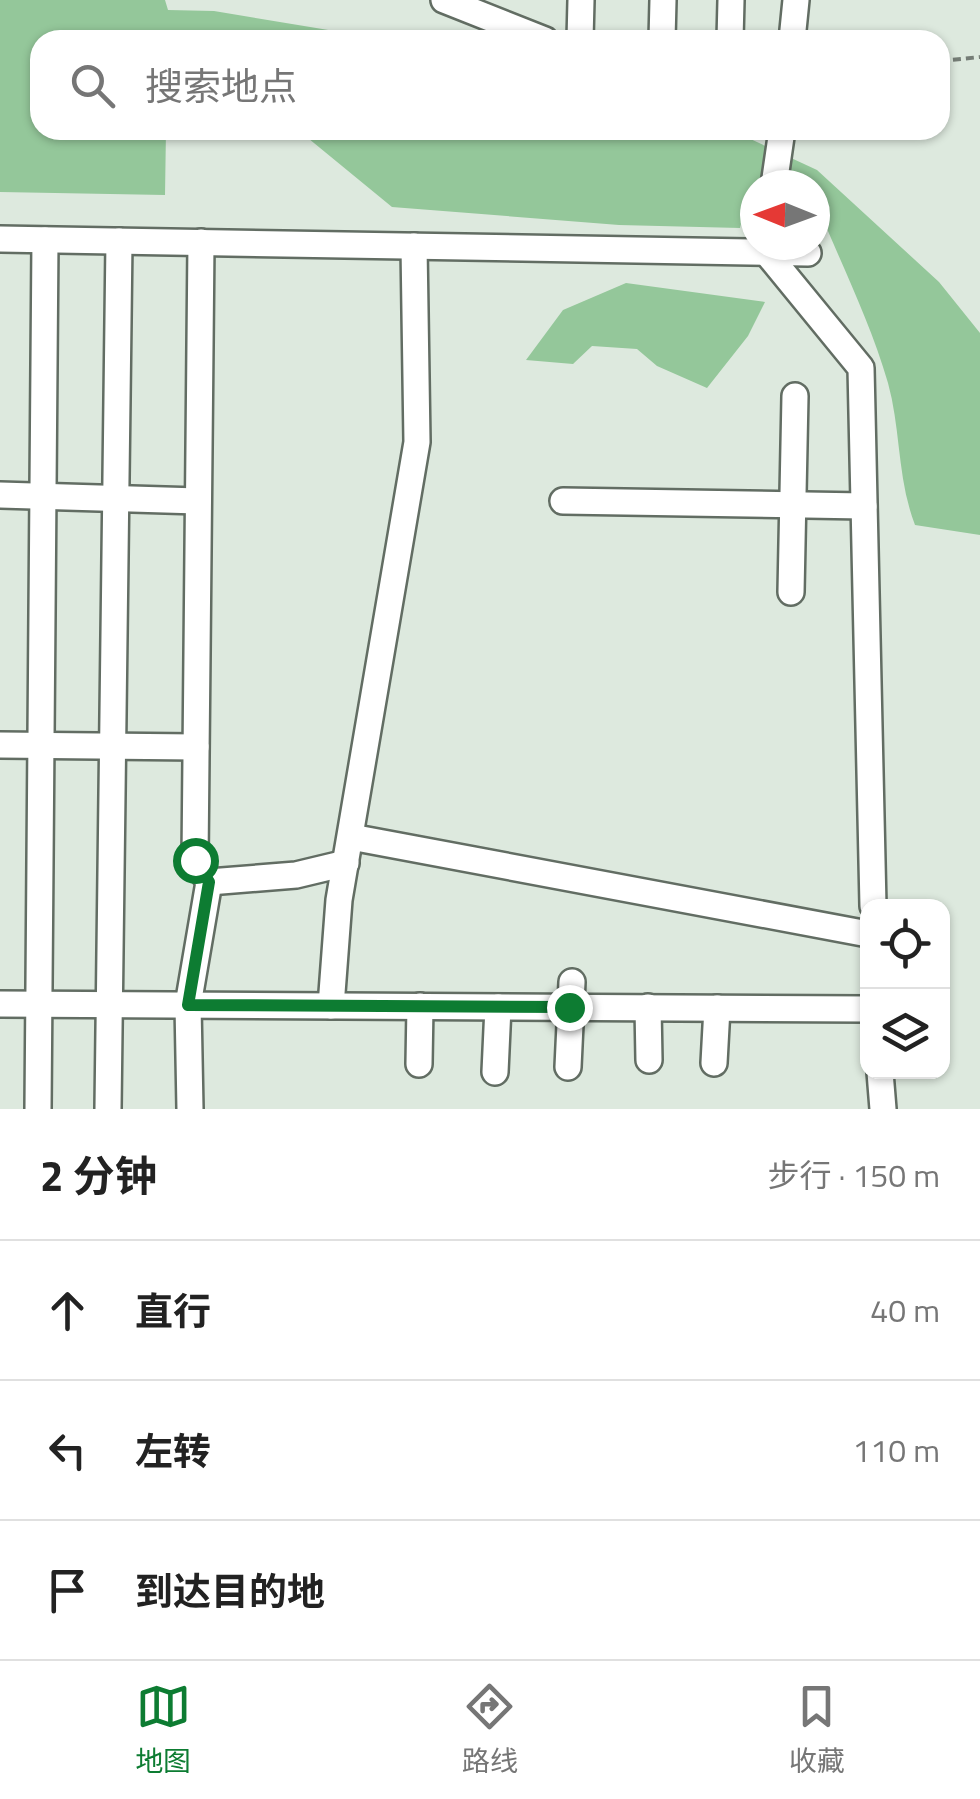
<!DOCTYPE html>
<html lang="zh">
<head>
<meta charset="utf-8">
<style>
	body { margin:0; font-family:"Titillium Web","Noto Sans SC",sans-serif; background:#f2f2f2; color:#222 }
	.controls { position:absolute; right:30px; bottom:30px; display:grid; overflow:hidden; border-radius:20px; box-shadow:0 2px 8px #0004 }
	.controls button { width:90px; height:90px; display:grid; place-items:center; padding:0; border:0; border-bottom:2px solid #e0e0e0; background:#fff; color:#222; font:50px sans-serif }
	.compass { position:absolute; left:740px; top:170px; width:90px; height:90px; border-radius:50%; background:#fff; box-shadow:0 2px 8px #0004; rotate:271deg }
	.stop { position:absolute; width:30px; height:30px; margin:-22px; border:8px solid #0d7c32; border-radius:50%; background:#fff }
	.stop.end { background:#0d7c32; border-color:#fff; box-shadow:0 2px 10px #0008 }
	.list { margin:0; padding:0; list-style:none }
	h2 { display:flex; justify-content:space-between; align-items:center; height:130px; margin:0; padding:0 40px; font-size:42px }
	h2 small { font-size:32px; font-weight:400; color:#767676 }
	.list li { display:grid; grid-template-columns:65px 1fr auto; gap:30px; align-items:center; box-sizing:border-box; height:140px; padding:0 40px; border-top:2px solid #e0e0e0 }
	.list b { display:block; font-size:38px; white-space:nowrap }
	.list em { font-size:32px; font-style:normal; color:#767676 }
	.icon { flex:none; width:55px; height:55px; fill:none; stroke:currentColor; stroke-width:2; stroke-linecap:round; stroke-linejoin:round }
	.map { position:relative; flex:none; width:980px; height:1109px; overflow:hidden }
	.search { position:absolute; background:#fff; box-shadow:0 2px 8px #0004; left:30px; right:30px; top:30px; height:110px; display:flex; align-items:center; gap:25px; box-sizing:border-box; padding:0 35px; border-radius:30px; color:#767676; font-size:38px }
	.sheet { height:550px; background:#fff }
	nav { display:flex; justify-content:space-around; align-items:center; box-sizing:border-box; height:140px; border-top:2px solid #e0e0e0; background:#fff; font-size:28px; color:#767676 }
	nav a { display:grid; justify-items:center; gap:5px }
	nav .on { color:#0d7c32 }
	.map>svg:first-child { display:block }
</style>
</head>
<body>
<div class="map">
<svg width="980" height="1109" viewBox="0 0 980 1109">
	<rect width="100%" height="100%" fill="#dde9de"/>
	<g fill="#94c79a">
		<polygon points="0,0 165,0 168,10 214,11 389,40 40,40 40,130 166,130 165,195 0,192"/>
		<path d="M281 130H731L817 170 939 282 980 333V535L915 525C897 478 901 430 888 383 871 324 843 268 820 212L815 210V185H755V191L749 190 740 228 619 225 392 207 303 134Z"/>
		<polygon points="626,283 765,302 748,336 707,388 657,366 637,349 592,346 573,364 526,360 563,310"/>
	</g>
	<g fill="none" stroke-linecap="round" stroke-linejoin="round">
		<defs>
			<g id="minor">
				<polyline points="444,0 545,40"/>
				<polyline points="580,40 581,0"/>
				<polyline points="662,40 663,0"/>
				<polyline points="730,40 731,0"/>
				<polyline points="792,40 796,0"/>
				<polyline points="774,185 782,130"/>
				<polyline points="0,239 808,253"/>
				<polyline points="767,245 766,252 861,368 873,906"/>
				<polyline points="0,495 198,501"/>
				<polyline points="563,501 864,506"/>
				<polyline points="791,592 795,396"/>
				<polyline points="0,745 196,747"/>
				<polyline points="351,837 868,934"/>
				<polyline points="209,882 296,875 346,863"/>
				<polyline points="0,1004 868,1009"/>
				<polyline points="331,1006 339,900 417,442 414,246"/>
				<polyline points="648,1007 649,1060"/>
				<polyline points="714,1063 717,1008"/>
				<polyline points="419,1064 420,1006"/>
				<polyline points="568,1067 572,982"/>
				<polyline points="495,1072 498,1007"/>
				<polyline points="880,1072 883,1109"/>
				<polyline points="38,1109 45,240"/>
				<polyline points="108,1109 119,241"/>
				<polyline points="190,1109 188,1005 209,882 195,860 201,242"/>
			</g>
		</defs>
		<use href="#minor" stroke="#626d63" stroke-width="30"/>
		<polyline stroke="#757d76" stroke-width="4" stroke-dasharray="8 5" stroke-linecap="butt" points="940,61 980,57"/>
		<use href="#minor" stroke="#fff" stroke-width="25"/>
	</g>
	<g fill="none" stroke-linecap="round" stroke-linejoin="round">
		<polyline stroke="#0d7c32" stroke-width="12" points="195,860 209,882 188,1005 569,1007"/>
	</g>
</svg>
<div class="controls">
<button><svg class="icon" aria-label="locate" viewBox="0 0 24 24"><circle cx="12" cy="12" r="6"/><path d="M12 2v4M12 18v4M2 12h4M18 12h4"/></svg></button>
<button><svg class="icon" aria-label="layers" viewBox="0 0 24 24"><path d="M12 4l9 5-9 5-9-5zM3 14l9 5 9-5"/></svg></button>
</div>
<svg class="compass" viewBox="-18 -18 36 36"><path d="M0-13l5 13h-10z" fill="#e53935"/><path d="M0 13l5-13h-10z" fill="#767676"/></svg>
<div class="stop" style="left:195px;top:860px"></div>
<div class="stop end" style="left:569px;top:1007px"></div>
<div class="search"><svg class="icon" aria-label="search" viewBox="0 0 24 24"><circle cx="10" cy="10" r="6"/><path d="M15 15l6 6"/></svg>搜索地点</div>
</div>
<section class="sheet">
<h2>2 分钟<small>步行 · 150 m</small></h2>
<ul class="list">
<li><svg class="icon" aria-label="ahead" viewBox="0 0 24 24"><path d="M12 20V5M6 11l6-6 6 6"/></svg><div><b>直行</b></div><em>40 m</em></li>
<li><svg class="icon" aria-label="left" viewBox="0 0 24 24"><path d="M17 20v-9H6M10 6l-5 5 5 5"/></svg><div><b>左转</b></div><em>110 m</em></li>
<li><svg class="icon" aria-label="arrive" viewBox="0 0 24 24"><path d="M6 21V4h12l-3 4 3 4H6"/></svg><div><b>到达目的地</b></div></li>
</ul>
</section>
<nav>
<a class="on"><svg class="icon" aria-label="map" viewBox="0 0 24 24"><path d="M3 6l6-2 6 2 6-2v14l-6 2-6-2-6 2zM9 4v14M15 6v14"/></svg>地图</a>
<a><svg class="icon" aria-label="directions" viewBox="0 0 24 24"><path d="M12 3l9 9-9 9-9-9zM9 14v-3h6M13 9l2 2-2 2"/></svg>路线</a>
<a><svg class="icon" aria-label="saved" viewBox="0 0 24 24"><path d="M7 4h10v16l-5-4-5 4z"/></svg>收藏</a>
</nav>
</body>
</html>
